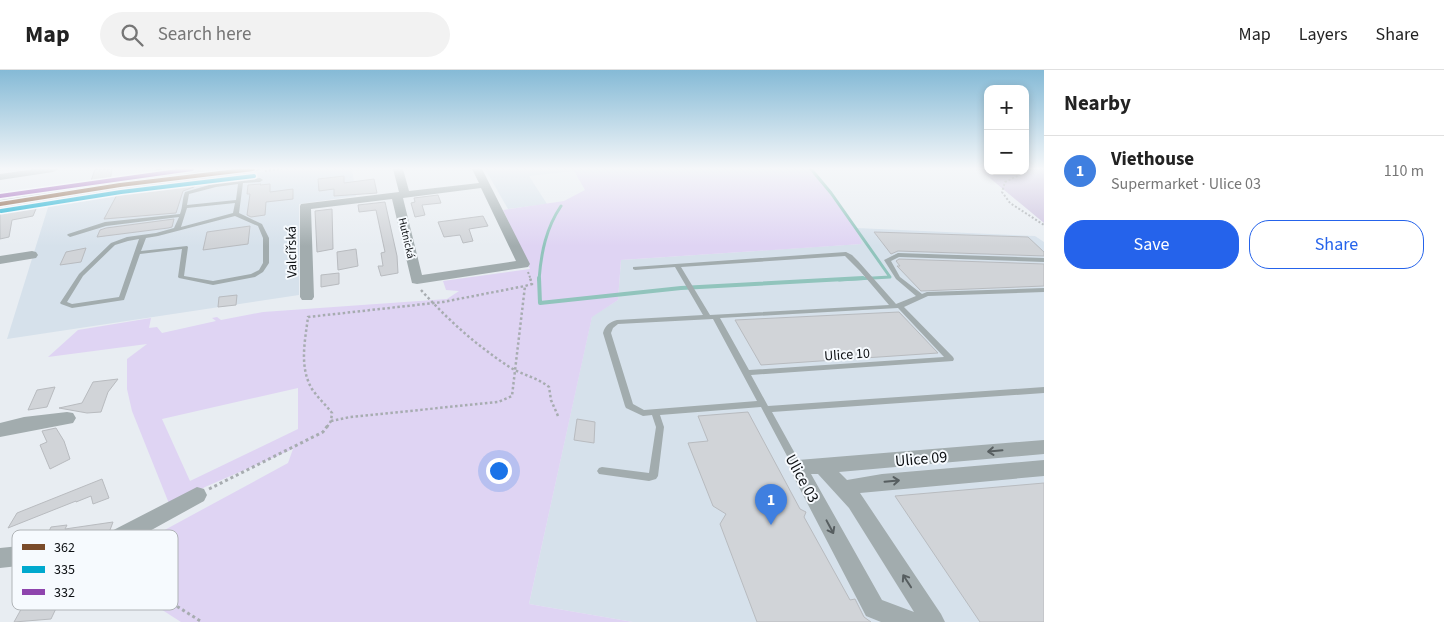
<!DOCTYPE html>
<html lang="en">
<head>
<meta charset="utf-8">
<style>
	body { margin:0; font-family:"Source Sans 3",sans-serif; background:#f2f2f2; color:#222 }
	.controls { position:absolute; right:15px; top:15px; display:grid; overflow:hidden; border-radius:10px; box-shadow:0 2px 8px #0003 }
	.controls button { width:45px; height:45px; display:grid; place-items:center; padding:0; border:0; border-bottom:1px solid #e0e0e0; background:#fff; color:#222; font:25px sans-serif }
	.you { position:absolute; left:498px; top:400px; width:18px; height:18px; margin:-12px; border:4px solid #fff; border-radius:50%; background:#1a73e8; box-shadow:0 0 0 8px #1a73e833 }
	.badge { display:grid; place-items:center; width:32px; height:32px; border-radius:50%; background:#2563eb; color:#fff; font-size:16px; font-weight:700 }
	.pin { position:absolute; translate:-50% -41px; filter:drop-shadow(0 1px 2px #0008) }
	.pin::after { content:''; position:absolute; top:26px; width:18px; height:15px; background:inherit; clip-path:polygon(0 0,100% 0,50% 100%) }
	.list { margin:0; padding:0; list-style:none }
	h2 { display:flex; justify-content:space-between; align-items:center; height:65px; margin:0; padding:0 20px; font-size:21px }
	h2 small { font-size:16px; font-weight:400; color:#767676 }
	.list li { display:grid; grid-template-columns:32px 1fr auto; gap:15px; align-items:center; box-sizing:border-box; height:70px; padding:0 20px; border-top:1px solid #e0e0e0 }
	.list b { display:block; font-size:19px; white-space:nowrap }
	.list p { margin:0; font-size:16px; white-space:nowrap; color:#767676 }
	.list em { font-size:16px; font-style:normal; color:#767676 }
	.actions { display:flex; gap:10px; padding:15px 20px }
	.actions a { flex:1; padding:11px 0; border:1px solid #2563eb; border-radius:20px; text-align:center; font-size:18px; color:#2563eb }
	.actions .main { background:#2563eb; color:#fff }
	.icon { flex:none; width:28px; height:28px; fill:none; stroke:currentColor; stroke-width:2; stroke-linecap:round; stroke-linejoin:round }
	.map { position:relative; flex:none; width:1044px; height:552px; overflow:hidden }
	header { display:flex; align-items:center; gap:30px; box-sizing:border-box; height:70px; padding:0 25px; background:#fff; border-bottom:1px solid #e0e0e0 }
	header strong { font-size:24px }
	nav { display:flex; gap:28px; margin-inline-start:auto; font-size:18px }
	.search { width:350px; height:45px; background:#f2f2f2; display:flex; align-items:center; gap:12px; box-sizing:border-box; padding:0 18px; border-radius:28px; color:#767676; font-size:19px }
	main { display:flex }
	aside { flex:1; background:#fff }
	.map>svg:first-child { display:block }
</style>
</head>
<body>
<header>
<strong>Map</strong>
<div class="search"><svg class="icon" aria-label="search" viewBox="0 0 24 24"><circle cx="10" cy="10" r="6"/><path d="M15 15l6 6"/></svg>Search here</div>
<nav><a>Map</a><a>Layers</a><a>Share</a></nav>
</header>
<main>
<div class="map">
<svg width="1044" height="552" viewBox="0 0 1044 552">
	<rect width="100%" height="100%" fill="#e8edf2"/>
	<g fill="#d6e1eb">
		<polygon points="287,99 352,99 356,126 299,134 299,225 7,269 50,131 118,120"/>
		<polygon points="485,99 573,99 574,101 529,106 547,134 508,139"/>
		<polygon points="856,158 1035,166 1044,172 1044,552 633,552 529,534 592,246 618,230 621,190 861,174"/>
	</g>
	<path fill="#dfd4f3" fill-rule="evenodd" d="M573 99H811L856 158 862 174 621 190 618 230 592 247 529 534 633 552H181L156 536 102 494 288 393 293 379 205 417 170 436 132 341 127 319V289L147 274 48 287 78 260 151 248 149 258 157 257 162 263 216 251 212 248 217 247 221 250 263 242 447 229 459 221 446 220 443 211 530 199 503 140 564 131 585 120ZM298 318V359L190 411 162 349Z"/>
	<polygon fill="#ccc1df" points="979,99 988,99 988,101 1025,101 1025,99 1044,99 1044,153"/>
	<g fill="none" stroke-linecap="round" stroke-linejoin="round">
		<g stroke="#91c4bc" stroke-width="3">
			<polyline points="811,99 831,123 890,207 839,210"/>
			<path d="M539 210C541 183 546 158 561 136"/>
		</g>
		<polyline stroke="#91c4bc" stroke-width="4" points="539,208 540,233 681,218 863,208"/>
	</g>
	<g fill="#d1d4d8" stroke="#b8bbbf">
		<polygon points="95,99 112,99 110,111 90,114"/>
		<polygon points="344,106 344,113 374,109 377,123 334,126 334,119 319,121 318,109"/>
		<polygon points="196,112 194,117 183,121 176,143 104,149 119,121"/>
		<polygon points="261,114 260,115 270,114 270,122 293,119 293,129 266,132 265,145 251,147 247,145 250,124 247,124 248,115"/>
		<polygon points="438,125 441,133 422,135 425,145 415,147 411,133 415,132 414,128"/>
		<polygon points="385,132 397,186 398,203 381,206 378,196 383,196 381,183 385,182 376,140 359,142 358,135"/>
		<polygon points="38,134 33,146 12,150 9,167 0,169 0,140"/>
		<polygon points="332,139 333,179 317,182 315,141"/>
		<polygon points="483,146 488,156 469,159 473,171 463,173 460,165 444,167 438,152"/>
		<polygon points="174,149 172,157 168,158 97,167 100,160 106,158"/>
		<polygon points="250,156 248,174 203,180 207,162"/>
		<polygon points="874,162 1028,167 1044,182 1044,186 898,181 891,184"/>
		<polygon points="86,178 81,192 60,195 66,182"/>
		<polygon points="356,179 358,196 338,200 337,182"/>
		<polygon points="899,189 1044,194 1044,216 921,221 897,196 900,196 896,191"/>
		<polygon points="339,203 339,214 321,217 321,205"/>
		<polygon points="237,225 236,235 218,237 219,227"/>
		<polygon points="899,242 938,283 761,295 735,250"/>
		<polygon points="118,309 108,322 101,342 87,343 59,338 82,333 93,312"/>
		<polygon points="55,317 47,337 28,340 37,320"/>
		<polygon points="748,342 800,439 806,442 804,447 850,530 855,529 864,547 871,552 757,552 720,454 726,444 713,436 688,373 708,371 698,346"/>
		<polygon points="577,349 595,352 594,373 574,370"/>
		<polygon points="56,358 64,371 70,389 50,399 40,375 47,372 42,361"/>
		<polygon points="102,409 109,428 93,434 91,426 76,432 76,431 8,458 17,443"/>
		<polygon points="1044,413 1044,552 980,552 895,426"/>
		<polygon points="113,452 110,460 97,466 44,472 51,457 67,455 65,459"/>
		<polygon points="67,493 47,531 60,530 51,549 14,552 24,534 29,533 49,495"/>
	</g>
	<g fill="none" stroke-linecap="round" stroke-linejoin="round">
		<g stroke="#a7acb0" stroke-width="2" stroke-dasharray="2 2" stroke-linecap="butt">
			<polyline points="1032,99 1005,112 1002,122 1010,133 1044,155"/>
			<polyline points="265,101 282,99"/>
			<polyline points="528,202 531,210"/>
		</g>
		<g stroke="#a7acb0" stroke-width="2.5" stroke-dasharray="2.5 2.5" stroke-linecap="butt">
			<path d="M421 220C448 250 477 276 511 298 523 305 538 308 549 317L551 330 558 346"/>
			<polyline points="331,351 350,347 498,332 512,326 525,216"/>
			<path d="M327 357 331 351 332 343C326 335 318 328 312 319 299 297 305 271 308 247L443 232 525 216 532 214 530 208"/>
		</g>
		<g stroke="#a7acb0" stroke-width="3" stroke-dasharray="3 3" stroke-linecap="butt">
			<polyline points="209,419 323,362 328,355"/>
			<polyline points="108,489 130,507 202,552"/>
		</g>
		<g fill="#a2acae" fill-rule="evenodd">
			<path d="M242 99 245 100 244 110 260 108 263 110 260 112 243 113 239 143 262 154 269 168V193L263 202 255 207 213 215 179 208 178 207 182 179 140 184 124 230 72 238 61 234 60 233 79 204 111 173 127 167 156 163 174 158 179 147 106 156 70 167 67 165 68 164 105 152 180 144C183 136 182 129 185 122L216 113 239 111 241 100ZM238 114 236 130 187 135 189 124 216 117ZM235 133 233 143 181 157 187 138ZM235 146 258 156 263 168V193L259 200 251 204 213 211 184 206 188 177 187 176 141 181 146 168 158 166ZM139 169 119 227 72 234 67 232 83 206 115 175 128 171Z"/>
			<path d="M846 182 852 185 858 191 896 234 916 226 896 209 884 190 898 183 1044 188V192L899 187 891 191 900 207 922 224 927 222 1044 218V222L928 226 904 237 953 287 954 289 953 291 751 305 768 336 1044 317V323L772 342 803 398 801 401 798 402 795 401 761 337 660 345 664 357 658 406 656 409 649 411 599 404 597 401 599 398 602 397 649 403 656 357 652 345 643 346 626 338 625 336 603 263C605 255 610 252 617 250L703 245 675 197 635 200 633 199V197ZM845 186 860 201 889 235 710 245 681 197ZM898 238 944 287 749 300 720 248ZM713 249 757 331 644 340 633 334 611 263 613 258 618 254Z"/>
		</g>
		<g fill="#a2acae" fill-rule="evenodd">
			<polygon points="35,99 58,99 53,102 0,110 0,104"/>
			<polygon points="156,99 166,99 159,112 155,113 150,110"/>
			<path d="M393 99H403L409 121 479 113 472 99H482L530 194 528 197 417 214 412 213 392 129 311 139 314 227 312 230H302L300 227V136L301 134 399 122ZM481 118 516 191 422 205 403 128Z"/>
			<polygon points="32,181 36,182 38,185 36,188 0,194 0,186"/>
			<polygon points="67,342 73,343 76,348 73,353 0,367 0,353 24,347"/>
			<path d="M1044 370V384L839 402 847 410 882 404 1044 390V406L860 423 941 544 945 552H881L866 546 789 398 791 393 798 390ZM811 404H818L849 438 914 542 882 530Z"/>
			<polygon points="197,417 204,419 207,425 204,431 108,484 101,487 0,498 0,478 98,468"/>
		</g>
		<polygon fill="#acb4b7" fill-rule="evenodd" points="222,99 260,99 253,103 120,119 0,138 0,130 120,111"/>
		<defs>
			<polyline id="bus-1" points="0,134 120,115 253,99"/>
			<polyline id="bus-2" points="1,141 121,122 254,106"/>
			<polyline id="bus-3" points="0,126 192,99"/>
		</defs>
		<use href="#bus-1" stroke="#f6fafe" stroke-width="7"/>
		<use href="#bus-2" stroke="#f6fafe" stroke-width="7"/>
		<use href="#bus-3" stroke="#f6fafe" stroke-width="7"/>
		<use href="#bus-1" stroke="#7a4b2a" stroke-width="4"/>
		<use href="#bus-2" stroke="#00a9ce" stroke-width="4"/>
		<use href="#bus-3" stroke="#8e44ad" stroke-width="4"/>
	</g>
	<defs><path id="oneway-shaft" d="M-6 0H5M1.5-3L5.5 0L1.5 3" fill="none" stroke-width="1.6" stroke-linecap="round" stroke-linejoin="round" transform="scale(1.25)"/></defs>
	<g stroke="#575e60">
		<use href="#oneway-shaft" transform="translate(995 381) rotate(175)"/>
		<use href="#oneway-shaft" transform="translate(892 411) rotate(-5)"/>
		<use href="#oneway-shaft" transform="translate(830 457) rotate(62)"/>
		<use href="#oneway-shaft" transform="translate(907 511) rotate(-123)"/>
	</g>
	<linearGradient id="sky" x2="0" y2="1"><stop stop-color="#85bad6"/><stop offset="0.56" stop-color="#f5f7f9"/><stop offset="1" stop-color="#f5f7f9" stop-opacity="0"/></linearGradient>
	<rect width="1044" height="176" fill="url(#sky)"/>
	<g text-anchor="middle" stroke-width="4" stroke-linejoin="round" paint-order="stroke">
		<g font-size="11" fill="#0c0f12" stroke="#f6fafe">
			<text transform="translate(407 168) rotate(77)" y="4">Hutnická</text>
		</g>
		<g font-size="14" fill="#0c0f12" stroke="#f6fafe">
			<text transform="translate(291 182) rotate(-91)" y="5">Valcířská</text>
			<text transform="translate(847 284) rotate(-4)" y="5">Ulice 10</text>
		</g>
		<g font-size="16" fill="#0c0f12" stroke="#f6fafe">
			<text transform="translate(921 388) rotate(-5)" y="6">Ulice 09</text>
			<text transform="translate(803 408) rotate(61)" y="6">Ulice 03</text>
		</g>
	</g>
	<rect x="12" y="460" width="166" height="80" rx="8" fill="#f6fafe" stroke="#b0b4b7" stroke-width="1"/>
	<rect x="22" y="474" width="23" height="6" fill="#7a4b2a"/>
	<rect x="22" y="496" width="23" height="7" fill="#00a9ce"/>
	<rect x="22" y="519" width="23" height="6" fill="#8e44ad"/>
	<g font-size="14" fill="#0c0f12">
		<text x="54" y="482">362</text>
		<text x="54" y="504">335</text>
		<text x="54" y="527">332</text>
	</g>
</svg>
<div class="controls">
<button>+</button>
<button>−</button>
</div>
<div class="you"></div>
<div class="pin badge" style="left:771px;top:455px;background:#3f7fe0">1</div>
</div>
<aside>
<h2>Nearby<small></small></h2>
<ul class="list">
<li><span class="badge" style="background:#3f7fe0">1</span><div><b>Viethouse</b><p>Supermarket · Ulice 03</p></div><em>110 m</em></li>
</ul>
<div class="actions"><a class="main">Save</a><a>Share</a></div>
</aside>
</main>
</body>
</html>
